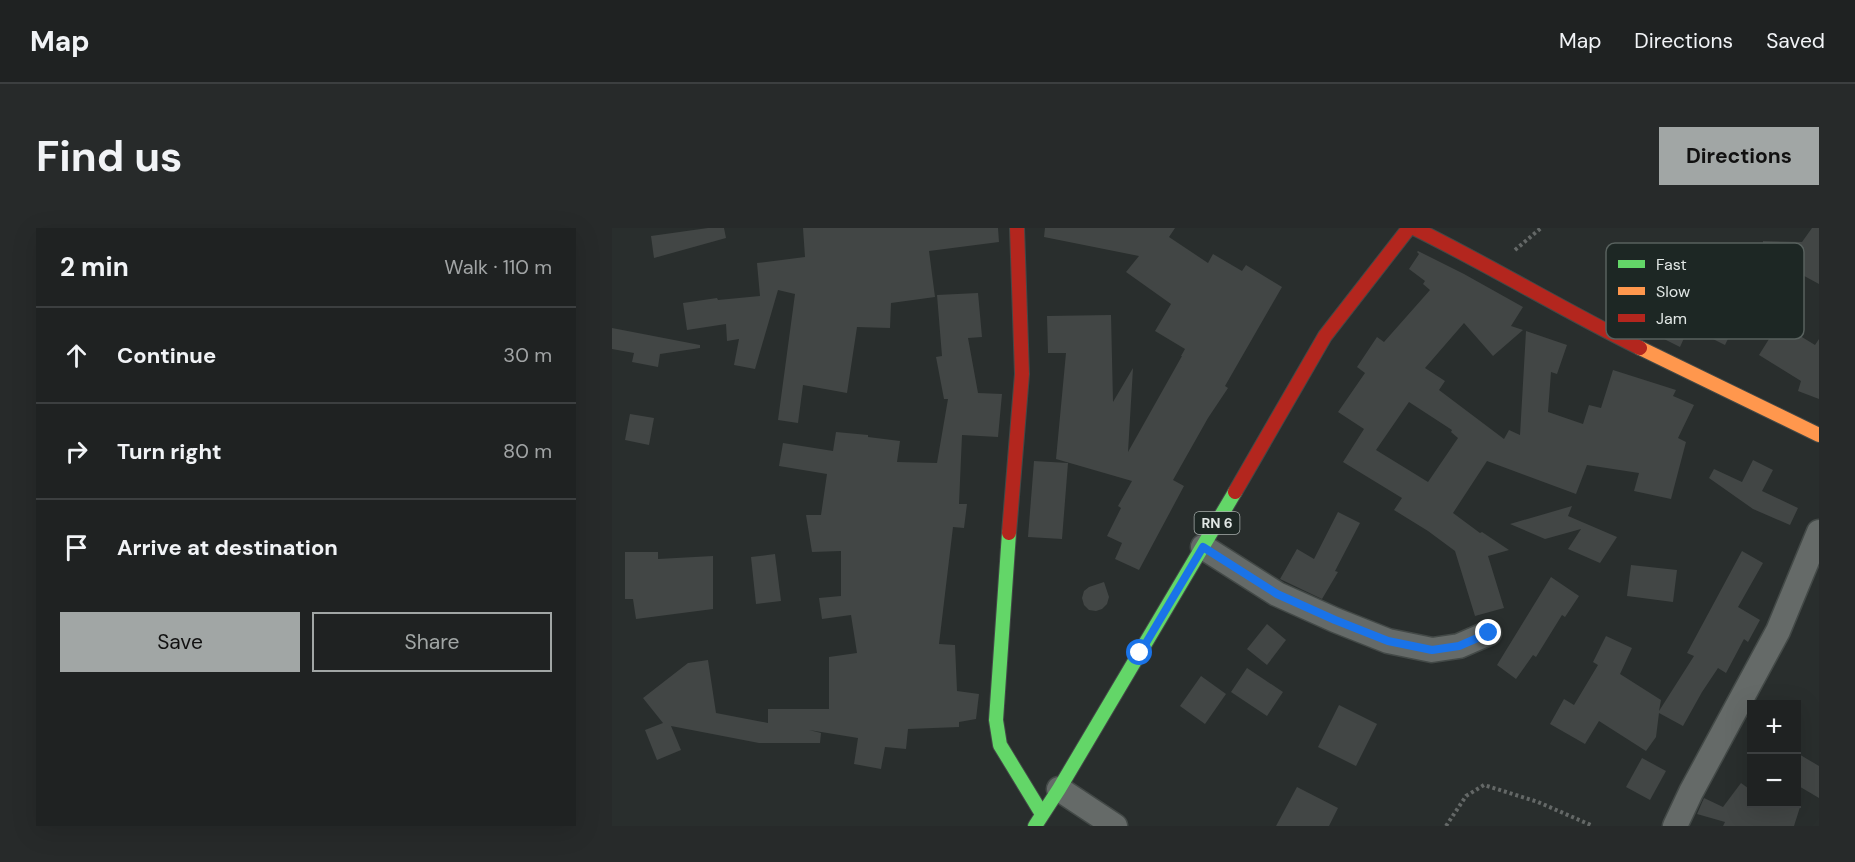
<!DOCTYPE html>
<html lang="en">
<head>
<meta charset="utf-8">
<style>
	body { margin:0; font-family:"DM Sans",sans-serif; background:#272a2a; color:#f1f3f6 }
	.controls { position:absolute; right:18px; bottom:18px; display:grid; overflow:hidden; border-radius:0px; box-shadow:0 6px 24px #0002 }
	.controls button { width:54px; height:54px; display:grid; place-items:center; padding:0; border:0; border-bottom:2px solid #3c3f40; background:#1f2222; color:#f1f3f6; font:30px sans-serif }
	.stop { position:absolute; width:18px; height:18px; margin:-14px; border:4px solid #1a73e8; border-radius:50%; background:#fff }
	.stop.end { background:#1a73e8; border-color:#fff; box-shadow:0 2px 6px #0008 }
	.list { margin:0; padding:0; list-style:none }
	h2 { display:flex; justify-content:space-between; align-items:center; height:78px; margin:0; padding:0 24px; font-size:26px }
	h2 small { font-size:20px; font-weight:400; color:#a1a4a5 }
	.list li { display:grid; grid-template-columns:39px 1fr auto; gap:18px; align-items:center; box-sizing:border-box; height:96px; padding:0 24px; border-top:2px solid #3c3f40 }
	.list b { display:block; font-size:22px; white-space:nowrap }
	.list em { font-size:20px; font-style:normal; color:#a1a4a5 }
	.actions { display:flex; gap:12px; padding:18px 24px }
	.actions a { flex:1; padding:14px 0; border:2px solid #a1a6a5; border-radius:0px; text-align:center; font-size:21px; color:#a1a6a5 }
	.actions .main { background:#a1a6a5; color:#111 }
	.icon { flex:none; width:33px; height:33px; fill:none; stroke:currentColor; stroke-width:2; stroke-linecap:round; stroke-linejoin:round }
	.map { position:relative; flex:none; width:1207px; height:598px; overflow:hidden; border-radius:0px }
	header { display:flex; align-items:center; gap:36px; box-sizing:border-box; height:84px; padding:0 30px; background:#1f2222; border-bottom:2px solid #3c3f40 }
	header strong { font-size:28px }
	nav { display:flex; gap:33px; margin-inline-start:auto; font-size:21px }
	.intro { display:flex; align-items:center; justify-content:space-between; box-sizing:border-box; height:144px; padding:0 36px }
	h1 { margin:0; font-size:42px }
	.button { padding:15px 27px; border-radius:0px; background:#a1a6a5; color:#111; font-size:21px; font-weight:700 }
	main { display:flex; gap:36px; padding:0 36px }
	aside { flex:1; background:#1f2222; border-radius:0px; box-shadow:0 6px 24px #0002 }
	.map>svg:first-child { display:block }
</style>
</head>
<body>
<header>
<strong>Map</strong>
<nav><a>Map</a><a>Directions</a><a>Saved</a></nav>
</header>
<div class="intro"><h1>Find us</h1><a class="button">Directions</a></div>
<main>
<aside>
<h2>2 min<small>Walk · 110 m</small></h2>
<ul class="list">
<li><svg class="icon" aria-label="ahead" viewBox="0 0 24 24"><path d="M12 20V5M6 11l6-6 6 6"/></svg><div><b>Continue</b></div><em>30 m</em></li>
<li><svg class="icon" aria-label="right" viewBox="0 0 24 24"><path d="M7 20v-9h11M14 6l5 5-5 5"/></svg><div><b>Turn right</b></div><em>80 m</em></li>
<li><svg class="icon" aria-label="arrive" viewBox="0 0 24 24"><path d="M6 21V4h12l-3 4 3 4H6"/></svg><div><b>Arrive at destination</b></div></li>
</ul>
<div class="actions"><a class="main">Save</a><a>Share</a></div>
</aside>
<div class="map">
<svg width="1207" height="598" viewBox="0 0 1207 598">
	<rect width="100%" height="100%" fill="#292e2d"/>
	<g fill="#424645" fill-rule="evenodd">
		<polygon points="96,0 112,0 114,10 42,30 39,8"/>
		<polygon points="191,0 386,0 387,14 317,23 323,69 279,75 278,100 245,99 235,165 191,157 186,195 166,192 183,66 166,62 143,141 122,137 127,111 115,113 114,96 75,102 71,75 105,70 106,72 148,68 145,35 193,29"/>
		<polygon points="433,0 563,0 557,9 596,35 601,26 630,43 634,37 670,59 613,158 616,160 596,190 561,252 572,258 527,342 503,331 510,315 495,308 509,280 506,278 520,253 444,231 454,125 436,125 435,88 499,87 501,174 521,140 516,224 570,128 569,128 573,121 543,103 559,76 514,44 527,28 432,9"/>
		<polygon points="1200,0 1207,0 1207,56 1183,43 1183,56 1150,56 1151,13 1190,14"/>
		<path d="M806 23 852 46 911 79 899 98 911 102 881 128 852 95 813 140 833 153 827 162 892 211 897 202 908 207 914 103 955 117 945 146 939 144 936 184 971 196 977 177 989 180 1001 142 1064 162 1061 168 1082 177 1066 210 1074 214 1059 271 1022 263 1027 245 975 237 964 266 875 233 841 285 868 305 870 304 897 322 876 328 892 380 863 388 843 323 816 303 782 282 790 270 731 234 752 201 726 184 753 145 745 139 765 109 772 114 818 62 811 56 813 53 797 41 807 26 805 24ZM797 174 840 202 839 204 846 210 816 254 764 222Z"/>
		<polygon points="1009,47 1043,62 1047,52 1060,54 1127,88 1113,117 1077,99 1068,119 1044,107 1050,91 1000,68"/>
		<polygon points="366,65 370,109 356,110 366,165 390,166 386,209 350,207 347,276 355,276 352,300 341,299 327,416 343,417 345,463 367,466 364,491 347,494 347,499 296,501 294,521 273,519 269,541 242,536 246,510 197,502 209,505 208,515 147,515 59,498 69,522 45,532 33,502 51,495 31,470 76,435 96,432 104,485 156,495 156,481 217,481 217,429 245,425 239,387 210,391 207,370 229,368 229,323 200,324 194,287 209,287 215,246 167,238 171,215 221,223 224,204 256,207 256,209 288,213 285,234 325,235 336,171 332,171 324,129 330,128 325,67"/>
		<polygon points="1167,95 1203,117 1207,111 1207,171 1186,163 1189,153 1147,127"/>
		<polygon points="0,100 88,117 88,120 48,126 46,139 20,134 22,125 0,121"/>
		<polygon points="18,186 42,190 37,217 13,212"/>
		<polygon points="1141,232 1161,242 1150,263 1186,280 1178,297 1141,281 1097,250 1102,241 1130,254"/>
		<polygon points="422,233 456,235 450,311 416,309"/>
		<polygon points="960,278 956,288 1005,309 988,335 956,321 969,301 933,311 898,296"/>
		<polygon points="726,284 748,295 723,343 726,344 710,371 668,351 685,321 702,331"/>
		<polygon points="1130,323 1151,335 1126,379 1148,392 1136,414 1132,411 1114,445 1106,440 1090,464 1071,498 1047,485 1044,509 1034,523 987,493 973,516 938,496 952,471 962,477 986,437 981,434 994,408 1020,420 1008,446 1049,472 1047,483 1082,428 1075,425"/>
		<polygon points="13,324 46,324 46,331 101,328 101,381 24,391 21,371 13,371"/>
		<polygon points="163,326 169,373 144,376 139,329"/>
		<polygon points="1019,337 1065,342 1061,374 1015,368"/>
		<polygon points="939,349 967,368 953,389 950,387 924,429 921,427 904,451 885,437"/>
		<polygon points="492,354 497,369 495,376 490,381 484,383 477,382 472,377 470,370 472,363 477,359"/>
		<polygon points="655,396 674,412 655,437 635,421"/>
		<polygon points="635,440 671,464 655,488 619,464"/>
		<polygon points="589,448 614,466 593,496 568,478"/>
		<polygon points="727,477 765,496 744,538 706,519"/>
		<polygon points="1185,525 1207,538 1207,570 1185,557"/>
		<polygon points="1030,530 1054,543 1038,572 1014,559"/>
		<polygon points="1129,555 1140,563 1140,576 1189,576 1182,598 1111,598 1113,594 1085,586 1092,570 1111,579"/>
		<polygon points="685,559 726,580 717,598 664,598"/>
	</g>
	<g fill="none" stroke-linecap="round" stroke-linejoin="round">
		<defs>
			<g id="street">
				<polyline points="591,319 665,366 723,392 776,413 820,422 847,418 877,405"/>
				<polyline points="447,561 503,598"/>
				<polyline points="1063,598 1079,564 1166,403 1207,304"/>
			</g>
			<g id="fast">
				<polyline points="397,305 384,492 388,517 430,586"/>
				<polyline points="423,598 447,561 623,264"/>
			</g>
			<polyline id="slow" points="1028,120 1207,207"/>
			<g id="jam">
				<path d="M802 0C879 38 951 82 1028 120"/>
				<polyline points="623,264 713,108 797,0"/>
				<polyline points="397,305 410,146 405,0"/>
			</g>
		</defs>
		<use href="#street" stroke="#434947" stroke-width="27"/>
		<use href="#fast" stroke="#434947" stroke-width="16"/>
		<use href="#slow" stroke="#434947" stroke-width="16"/>
		<use href="#jam" stroke="#434947" stroke-width="16"/>
		<g stroke="#646867" stroke-width="4" stroke-dasharray="3 3" stroke-linecap="butt">
			<polyline points="903,22 929,0"/>
			<polyline points="834,598 854,568 872,557 926,574 981,598"/>
		</g>
		<use href="#street" stroke="#656a68" stroke-width="24"/>
		<use href="#fast" stroke="#63d668" stroke-width="14"/>
		<use href="#slow" stroke="#ff974d" stroke-width="14"/>
		<use href="#jam" stroke="#b3261e" stroke-width="14"/>
	</g>
	<g fill="none" stroke-linecap="round" stroke-linejoin="round">
		<polyline stroke="#1a73e8" stroke-width="8" points="528,425 591,319 665,366 723,392 776,413 820,422 847,418 877,405"/>
	</g>
	<g text-anchor="middle" stroke-width="4.5" stroke-linejoin="round" paint-order="stroke">
		<rect fill="#1d2724" stroke="#a6adab" stroke-width="1.5" x="582.5" y="284" width="45" height="22" rx="4.5"/>
		<g font-size="14" font-weight="bold" fill="#e1e7e5">
			<text x="605" y="300">RN 6</text>
		</g>
	</g>
	<rect x="994" y="15" width="198" height="96" rx="9" fill="#1d2724" stroke="#58615e" stroke-width="1.5"/>
	<rect x="1006" y="32" width="27" height="8" fill="#63d668"/>
	<rect x="1006" y="59" width="27" height="8" fill="#ff974d"/>
	<rect x="1006" y="86" width="27" height="8" fill="#b3261e"/>
	<g font-size="16" fill="#e1e7e5">
		<text x="1044" y="42">Fast</text>
		<text x="1044" y="69">Slow</text>
		<text x="1044" y="96">Jam</text>
	</g>
</svg>
<div class="controls">
<button>+</button>
<button>−</button>
</div>
<div class="stop" style="left:528px;top:425px"></div>
<div class="stop end" style="left:877px;top:405px"></div>
</div>
</main>
</body>
</html>
